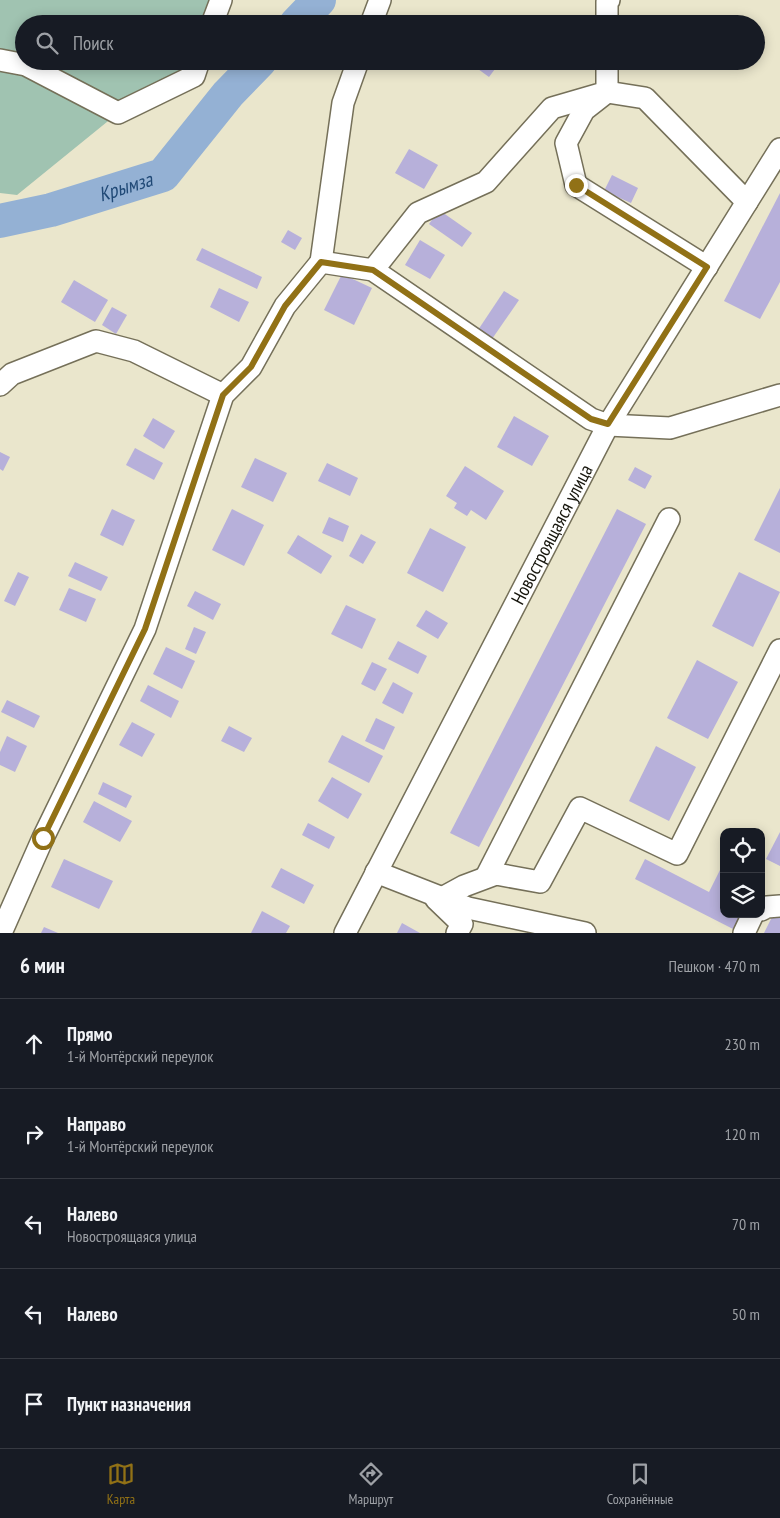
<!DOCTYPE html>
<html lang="ru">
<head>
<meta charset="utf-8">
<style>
	body { margin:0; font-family:"PT Sans Narrow",sans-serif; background:#242831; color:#f1f3f6 }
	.controls { position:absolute; right:15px; bottom:15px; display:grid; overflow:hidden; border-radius:10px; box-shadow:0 2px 12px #0003 }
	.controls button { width:45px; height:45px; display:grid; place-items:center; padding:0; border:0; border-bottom:1px solid #363941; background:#171b24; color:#f1f3f6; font:25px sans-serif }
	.stop { position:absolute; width:15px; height:15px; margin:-11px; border:4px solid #917116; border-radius:50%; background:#fff }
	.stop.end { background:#917116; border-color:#fff; box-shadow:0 1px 5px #0008 }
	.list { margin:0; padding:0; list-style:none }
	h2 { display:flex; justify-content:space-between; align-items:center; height:65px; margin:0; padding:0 20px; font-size:21px }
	h2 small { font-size:16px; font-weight:400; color:#9ea1a6 }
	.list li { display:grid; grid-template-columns:32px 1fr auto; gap:15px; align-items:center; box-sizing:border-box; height:90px; padding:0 20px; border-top:1px solid #363941 }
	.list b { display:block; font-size:19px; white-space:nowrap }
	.list p { margin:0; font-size:16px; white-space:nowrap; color:#9ea1a6 }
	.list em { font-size:16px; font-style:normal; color:#9ea1a6 }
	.icon { flex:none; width:28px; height:28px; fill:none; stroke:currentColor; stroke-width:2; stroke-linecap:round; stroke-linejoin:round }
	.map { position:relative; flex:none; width:780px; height:933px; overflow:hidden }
	.search { position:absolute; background:#171b24; box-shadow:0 2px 12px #0003; left:15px; right:15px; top:15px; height:55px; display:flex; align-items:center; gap:12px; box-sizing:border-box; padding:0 18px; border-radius:28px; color:#9ea1a6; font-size:19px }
	.sheet { height:515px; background:#171b24 }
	nav { display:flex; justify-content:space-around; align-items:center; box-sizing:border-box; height:70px; border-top:1px solid #363941; background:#171b24; font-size:14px; color:#9ea1a6 }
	nav a { display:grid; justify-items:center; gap:2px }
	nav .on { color:#917116 }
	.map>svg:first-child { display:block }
</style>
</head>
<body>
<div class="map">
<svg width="780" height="933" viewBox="0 0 780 933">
	<rect width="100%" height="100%" fill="#eae6cc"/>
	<polygon fill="#a0c3b1" points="0,0 221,0 212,24 24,24 24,61 199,61 118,113 17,195 0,193"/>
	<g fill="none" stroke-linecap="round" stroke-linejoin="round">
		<g stroke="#94b1d4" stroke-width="34">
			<polyline points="296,24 319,0"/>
			<path id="s1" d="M0 221 51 210 163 175 228 94 260 61"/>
		</g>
	</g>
	<g fill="#b7b0da">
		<polygon points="467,61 501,61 489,77"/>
		<polygon points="409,149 438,165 424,189 395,173"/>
		<polygon points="612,175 638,188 631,203 604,191"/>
		<polygon points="780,193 780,282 760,319 724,301"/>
		<polygon points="439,210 472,233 462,247 429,224"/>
		<polygon points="288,230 302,238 295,250 281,242"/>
		<polygon points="420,240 445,255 430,279 405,265"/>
		<polygon points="202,248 262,277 257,289 196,260"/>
		<polygon points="342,274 372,288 354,325 324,310"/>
		<polygon points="74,280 108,300 95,322 61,302"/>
		<polygon points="219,288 249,302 239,322 210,307"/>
		<polygon points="504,291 519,300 492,339 478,330"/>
		<polygon points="112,307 127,315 116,334 102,325"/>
		<polygon points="514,416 549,436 532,466 497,447"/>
		<polygon points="153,418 175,431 164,449 143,436"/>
		<polygon points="135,448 163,463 154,480 126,465"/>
		<polygon points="0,452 10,457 3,471 0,469"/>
		<polygon points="255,458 287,473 273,502 241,487"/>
		<polygon points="327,463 358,478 350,496 318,481"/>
		<polygon points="465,466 504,491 486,520 471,510 467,516 454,508 457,503 446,496"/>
		<polygon points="635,467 652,476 645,489 628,480"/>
		<polygon points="780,488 780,553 754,540"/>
		<polygon points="112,509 135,520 123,546 100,535"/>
		<polygon points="232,509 264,525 244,566 212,550"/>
		<polygon points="617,509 646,524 479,847 450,833"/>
		<polygon points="329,517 349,526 343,542 322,533"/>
		<polygon points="430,528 466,547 443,592 407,573"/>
		<polygon points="361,534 376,542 363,564 349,556"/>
		<polygon points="298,535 332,556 321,574 287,553"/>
		<polygon points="75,562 108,577 101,591 68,576"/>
		<polygon points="18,572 29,577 15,606 4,601"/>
		<polygon points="739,572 780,592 753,647 712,626"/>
		<polygon points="69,588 96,599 86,622 59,610"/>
		<polygon points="195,591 221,604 213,620 187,606"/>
		<polygon points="346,605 376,619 362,649 331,634"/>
		<polygon points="426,610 448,623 438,639 416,626"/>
		<polygon points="194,627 206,632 196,654 185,649"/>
		<polygon points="398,641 427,656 418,674 388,659"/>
		<polygon points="166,647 195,661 182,689 153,674"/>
		<polygon points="697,660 738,682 708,739 667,718"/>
		<polygon points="372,662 387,669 375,691 361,684"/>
		<polygon points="393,682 413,693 403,714 382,703"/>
		<polygon points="148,685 179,701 171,718 140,701"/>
		<polygon points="7,700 40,716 34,728 1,712"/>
		<polygon points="376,718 395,727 384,750 365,741"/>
		<polygon points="132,722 155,734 142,757 119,745"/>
		<polygon points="229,726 252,738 244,752 221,741"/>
		<polygon points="342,735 383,756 369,783 328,762"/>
		<polygon points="7,736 27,746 15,772 0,765 0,752"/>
		<polygon points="656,746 696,767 669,821 629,801"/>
		<polygon points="332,777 362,794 348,819 318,801"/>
		<polygon points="103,782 132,796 126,808 98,794"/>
		<polygon points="94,801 132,821 120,842 83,822"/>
		<polygon points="308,823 335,837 329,849 302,835"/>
		<polygon points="780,832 780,866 766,859"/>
		<polygon points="64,859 113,881 99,909 51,887"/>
		<polygon points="645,859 709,892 721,868 724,869 724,914 741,914 733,929 635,879"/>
		<polygon points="281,868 314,885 304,904 271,887"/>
		<polygon points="262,911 290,926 286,933 251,933"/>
		<polygon points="773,915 780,918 780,933 764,933"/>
		<polygon points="402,923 420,933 397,933"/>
		<polygon points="44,927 58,933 41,933"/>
	</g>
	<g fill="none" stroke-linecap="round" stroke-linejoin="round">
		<defs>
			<g id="minor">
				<polyline points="212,24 221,0"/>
				<polyline points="371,24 380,0"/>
				<polyline points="607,24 607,2 609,0"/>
				<polyline points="0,60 26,65 118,113 194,76 199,61"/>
				<polyline points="321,262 373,270 591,419 608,425 670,428 780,395"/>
				<polyline points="321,262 343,103 358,61"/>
				<polyline points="707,267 576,185 566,143 584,110 607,92 645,98 747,202"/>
				<polyline points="373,270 418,213 486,182 552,108 607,92 607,61"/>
				<polyline points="0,385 12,374 96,341 134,351 223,395"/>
				<polyline points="376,872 468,908 585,933"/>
				<polyline points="486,877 669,519"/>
				<polyline points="442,898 464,886 496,874 540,882 580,808 677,854 780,650"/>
				<polyline points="436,899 462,924 457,933"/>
				<polyline points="761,910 767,907 780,906"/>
				<polyline points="1,933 43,838 145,629 223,395 251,367 285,306 321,262"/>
				<path id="s2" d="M345 933 608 425 780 149"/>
				<polyline points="744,933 753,914"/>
			</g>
		</defs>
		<use href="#minor" stroke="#757059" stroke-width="24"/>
		<use href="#minor" stroke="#fff" stroke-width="21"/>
	</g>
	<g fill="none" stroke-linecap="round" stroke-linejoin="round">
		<polyline stroke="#917116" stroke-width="6" points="43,838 145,629 223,395 251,367 285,306 321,262 373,270 591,419 608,424 707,267 576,185"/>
	</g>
	<g text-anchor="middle" stroke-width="4" stroke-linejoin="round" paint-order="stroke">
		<g font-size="19" fill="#15140b" stroke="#fff">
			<text dy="7" stroke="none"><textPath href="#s2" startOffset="449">Новостроящаяся улица</textPath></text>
		</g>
		<g font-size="20" font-style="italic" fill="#204976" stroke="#fff">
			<text dy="7" stroke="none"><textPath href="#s1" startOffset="130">Крымза</textPath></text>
		</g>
	</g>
</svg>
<div class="controls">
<button><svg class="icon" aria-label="locate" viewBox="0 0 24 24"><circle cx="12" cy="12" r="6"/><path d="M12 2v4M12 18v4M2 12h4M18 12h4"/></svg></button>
<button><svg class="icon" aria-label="layers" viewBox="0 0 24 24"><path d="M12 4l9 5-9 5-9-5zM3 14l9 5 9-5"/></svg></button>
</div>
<div class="stop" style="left:43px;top:838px"></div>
<div class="stop end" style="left:576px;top:185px"></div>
<div class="search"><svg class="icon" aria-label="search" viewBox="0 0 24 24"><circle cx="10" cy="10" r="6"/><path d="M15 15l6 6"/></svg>Поиск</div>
</div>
<section class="sheet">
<h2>6 мин<small>Пешком · 470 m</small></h2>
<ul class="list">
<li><svg class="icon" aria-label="ahead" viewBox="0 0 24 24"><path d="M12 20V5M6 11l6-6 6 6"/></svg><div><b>Прямо</b><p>1-й Монтёрский переулок</p></div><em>230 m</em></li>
<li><svg class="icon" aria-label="right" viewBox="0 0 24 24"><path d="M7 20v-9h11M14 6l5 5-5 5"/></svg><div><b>Направо</b><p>1-й Монтёрский переулок</p></div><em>120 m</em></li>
<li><svg class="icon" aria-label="left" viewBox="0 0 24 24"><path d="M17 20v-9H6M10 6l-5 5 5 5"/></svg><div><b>Налево</b><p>Новостроящаяся улица</p></div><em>70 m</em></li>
<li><svg class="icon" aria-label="left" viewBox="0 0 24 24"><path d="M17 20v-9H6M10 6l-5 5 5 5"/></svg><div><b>Налево</b></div><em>50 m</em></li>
<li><svg class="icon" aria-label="arrive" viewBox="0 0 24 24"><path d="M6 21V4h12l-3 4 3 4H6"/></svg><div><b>Пункт назначения</b></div></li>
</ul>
</section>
<nav>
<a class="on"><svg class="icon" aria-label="map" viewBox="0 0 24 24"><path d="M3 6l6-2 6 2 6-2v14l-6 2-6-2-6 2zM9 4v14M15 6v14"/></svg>Карта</a>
<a><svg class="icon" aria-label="directions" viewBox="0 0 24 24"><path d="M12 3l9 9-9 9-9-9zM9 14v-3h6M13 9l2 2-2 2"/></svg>Маршрут</a>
<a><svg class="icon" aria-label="saved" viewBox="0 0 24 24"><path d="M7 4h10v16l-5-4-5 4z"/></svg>Сохранённые</a>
</nav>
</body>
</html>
